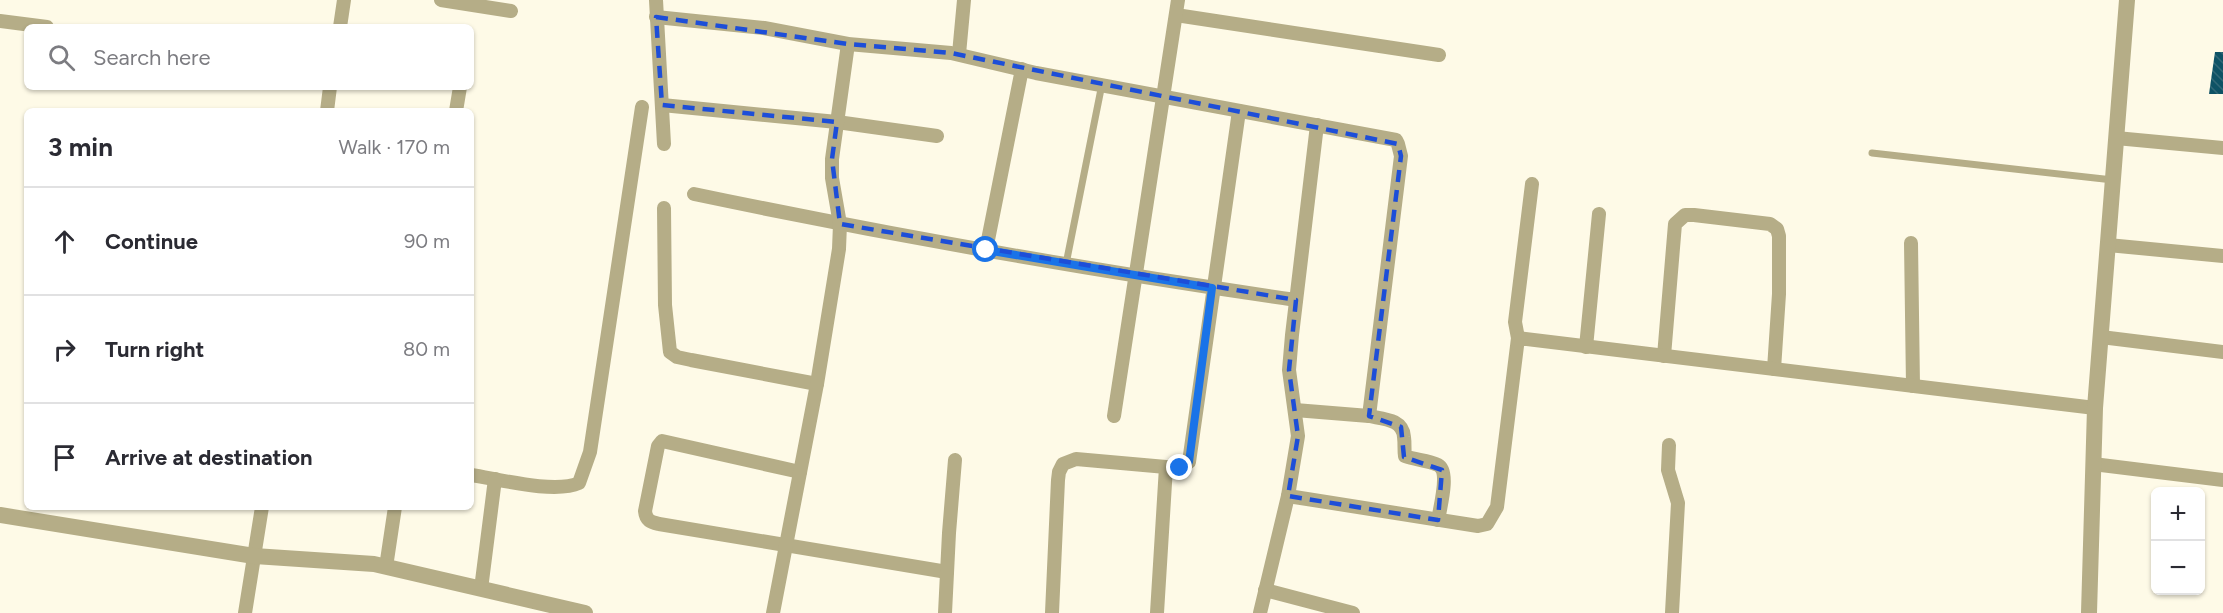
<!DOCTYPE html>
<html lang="en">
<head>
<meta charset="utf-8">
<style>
	body { margin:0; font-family:Figtree,sans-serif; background:#f2f2f3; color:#2b2b33 }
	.controls { position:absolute; right:18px; bottom:18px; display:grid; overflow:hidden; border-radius:9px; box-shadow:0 2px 4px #0004 }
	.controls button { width:54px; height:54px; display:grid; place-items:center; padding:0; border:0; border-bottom:2px solid #e1e1e2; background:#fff; color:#2b2b33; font:30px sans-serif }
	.stop { position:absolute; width:18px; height:18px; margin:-14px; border:4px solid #1a73e8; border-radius:50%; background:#fff }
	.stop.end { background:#1a73e8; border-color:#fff; box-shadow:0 2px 6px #0008 }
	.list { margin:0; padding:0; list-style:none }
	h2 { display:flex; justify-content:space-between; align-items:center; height:78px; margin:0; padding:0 24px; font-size:26px }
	h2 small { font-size:20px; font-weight:400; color:#7c7c81 }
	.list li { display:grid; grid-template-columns:39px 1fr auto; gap:18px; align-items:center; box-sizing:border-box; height:108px; padding:0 24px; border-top:2px solid #e1e1e2 }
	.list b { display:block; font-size:22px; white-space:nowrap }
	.list em { font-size:20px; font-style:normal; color:#7c7c81 }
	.icon { flex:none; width:33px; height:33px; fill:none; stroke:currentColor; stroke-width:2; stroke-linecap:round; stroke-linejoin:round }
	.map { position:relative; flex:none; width:2223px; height:613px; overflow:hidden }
	.search { position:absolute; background:#fff; box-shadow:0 2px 4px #0004; left:24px; top:24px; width:450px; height:66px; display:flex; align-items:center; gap:15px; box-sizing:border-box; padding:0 21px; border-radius:9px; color:#7c7c81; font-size:22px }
	.panel { position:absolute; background:#fff; box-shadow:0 2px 4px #0004; left:24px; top:108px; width:450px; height:402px; border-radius:9px }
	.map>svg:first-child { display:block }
</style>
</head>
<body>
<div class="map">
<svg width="2223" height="613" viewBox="0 0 2223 613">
	<defs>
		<pattern id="building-back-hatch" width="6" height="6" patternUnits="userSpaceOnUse" patternTransform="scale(1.5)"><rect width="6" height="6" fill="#0e5265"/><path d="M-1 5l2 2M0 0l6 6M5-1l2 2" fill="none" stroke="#316877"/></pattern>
	</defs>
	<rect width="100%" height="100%" fill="#fefae7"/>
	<polygon fill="url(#building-back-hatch)" points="2215,52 2223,52 2223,94 2209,94"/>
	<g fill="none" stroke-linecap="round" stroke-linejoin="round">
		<g stroke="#b5ad87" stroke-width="7">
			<polyline points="1872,153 2113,180"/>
			<polyline points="1066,264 1102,84"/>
		</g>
		<g stroke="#b5ad87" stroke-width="14">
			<polyline points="441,0 511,11"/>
			<polyline points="656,0 664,144"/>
			<polyline points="1176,15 1439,55"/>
			<polyline points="656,17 764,28 848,44 951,53 1036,73 1396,140 1398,144 1401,156 1369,416 1295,410"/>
			<polyline points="0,21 47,27"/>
			<polyline points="340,27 344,0"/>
			<polyline points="959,54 964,0"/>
			<polyline points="662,105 837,122 937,136"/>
			<polyline points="327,111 330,87"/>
			<polyline points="456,111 460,87"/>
			<polyline points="2116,138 2223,148"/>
			<path d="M694 194C894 236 1094 271 1296 300"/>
			<polyline points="664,208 665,305 670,352 677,357 691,360 817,384"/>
			<polyline points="1911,243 1913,386"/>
			<polyline points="2108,245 2223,256"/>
			<polyline points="986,250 1022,69"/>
			<polyline points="2101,337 2223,352"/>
			<polyline points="1518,338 1515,322 1532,184"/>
			<polyline points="1586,347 1599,214"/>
			<polyline points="1664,356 1675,224 1685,215 1694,215 1770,224 1777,229 1779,236 1779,294 1774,369"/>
			<polyline points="1114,416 1178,0"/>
			<path d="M1369 416C1383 419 1403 419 1404 437 1405 444 1404 450 1405 456 1415 460 1428 460 1438 465 1450 471 1440 508 1438 520"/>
			<polyline points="1669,445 1668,470 1678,503 1672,613"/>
			<polyline points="2093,464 2223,480"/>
			<path d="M800 472 662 441 658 446 645 511C646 521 651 522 659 524L947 572"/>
			<path d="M471 475C498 479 555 494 579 483L590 452 642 107"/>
			<polyline points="1288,496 1298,436 1289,370 1292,335 1317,125"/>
			<polyline points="386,567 395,507"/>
			<polyline points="481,589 495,479"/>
			<polyline points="1265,590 1353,613"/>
			<polyline points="245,613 262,507"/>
			<polyline points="773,613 817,384 839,249 840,224 832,178 832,159 848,44"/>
			<polyline points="945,613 949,533 955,460"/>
			<polyline points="1052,613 1058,480 1059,472 1063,464 1076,459 1166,467"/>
			<polyline points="1157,613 1166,467 1180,468 1189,462 1239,111"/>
			<polyline points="1260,613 1288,496 1478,526 1487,524 1497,507 1518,338 2095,408"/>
		</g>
		<g stroke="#b5ad87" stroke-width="16">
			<polyline points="0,515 254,556 374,564 585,613"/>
			<polyline points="2089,613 2095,408 2127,0"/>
		</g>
	</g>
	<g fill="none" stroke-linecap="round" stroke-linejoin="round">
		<polyline stroke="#1a73e8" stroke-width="8" points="986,250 1212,288 1189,462 1180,468"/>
	</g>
	<path fill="none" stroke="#1d4ed8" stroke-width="4.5" stroke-dasharray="12 8" stroke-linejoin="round" d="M656 17 848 44 951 53 1398 144 1401 156 1369 416 1401 427 1404 457 1442 470 1438 520 1288 496 1298 436 1289 370 1296 300 840 224 832 159 837 122 662 105Z"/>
</svg>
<div class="controls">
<button>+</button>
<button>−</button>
</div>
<div class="stop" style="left:986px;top:250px"></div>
<div class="stop end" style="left:1180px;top:468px"></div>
<div class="search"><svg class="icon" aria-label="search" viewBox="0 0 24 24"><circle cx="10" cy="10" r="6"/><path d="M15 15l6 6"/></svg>Search here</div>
<section class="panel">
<h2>3 min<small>Walk · 170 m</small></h2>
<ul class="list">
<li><svg class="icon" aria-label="ahead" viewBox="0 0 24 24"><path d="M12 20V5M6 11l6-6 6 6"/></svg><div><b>Continue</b></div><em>90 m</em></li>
<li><svg class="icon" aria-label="right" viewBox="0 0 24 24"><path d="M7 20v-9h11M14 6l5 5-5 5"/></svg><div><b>Turn right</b></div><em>80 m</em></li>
<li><svg class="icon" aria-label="arrive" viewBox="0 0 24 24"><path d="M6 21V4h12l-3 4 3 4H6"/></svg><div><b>Arrive at destination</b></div></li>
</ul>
</section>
</div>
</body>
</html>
